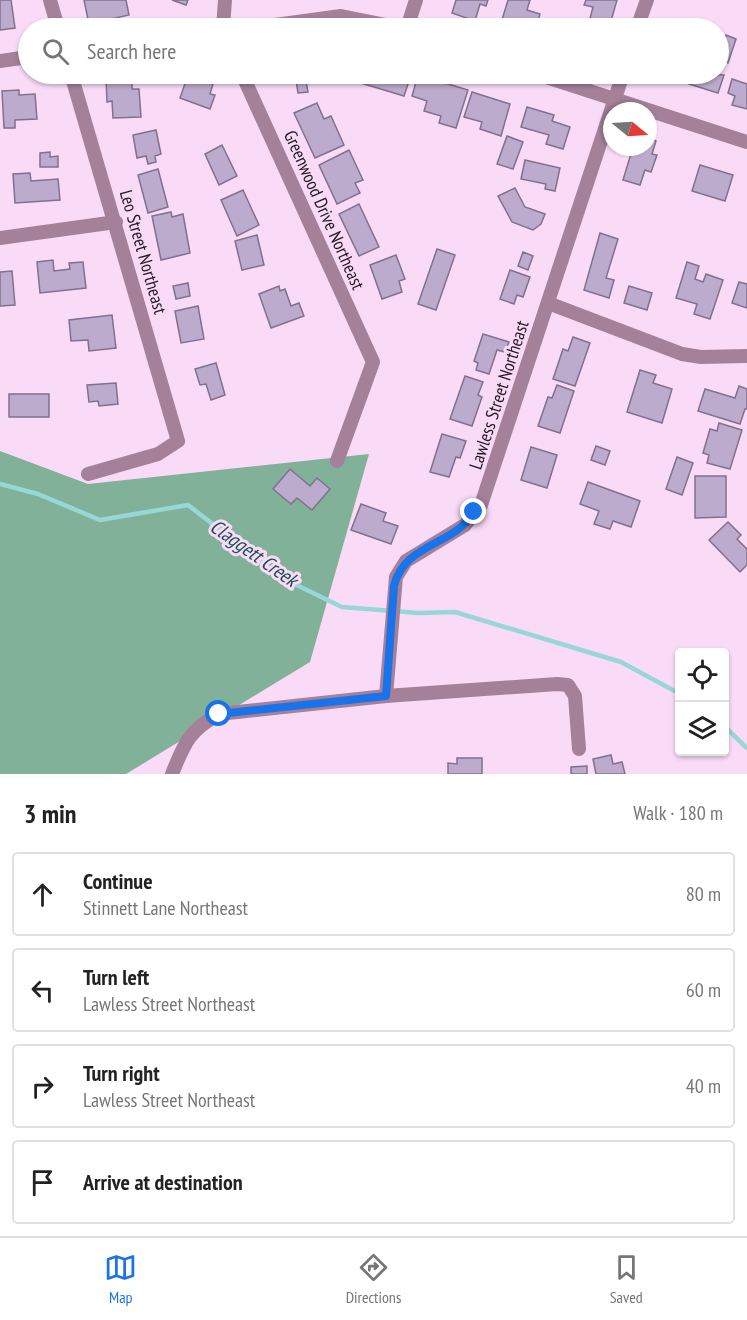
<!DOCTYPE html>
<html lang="en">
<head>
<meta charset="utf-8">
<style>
	body { margin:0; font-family:"PT Sans Narrow",sans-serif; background:#f6f6f6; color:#222 }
	.controls { position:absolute; right:18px; bottom:18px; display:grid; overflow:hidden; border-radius:6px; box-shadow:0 2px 4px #0004 }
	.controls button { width:54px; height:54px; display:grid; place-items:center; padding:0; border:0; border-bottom:2px solid #e0e0e0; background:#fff; color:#222; font:30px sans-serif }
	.compass { position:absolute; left:603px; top:102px; width:54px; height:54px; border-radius:50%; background:#fff; box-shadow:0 2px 4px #0004; rotate:108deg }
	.stop { position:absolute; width:18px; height:18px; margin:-14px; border:4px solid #1a73e8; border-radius:50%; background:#fff }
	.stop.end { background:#1a73e8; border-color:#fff; box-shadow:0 2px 6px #0008 }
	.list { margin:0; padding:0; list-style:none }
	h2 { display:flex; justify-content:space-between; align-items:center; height:78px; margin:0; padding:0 24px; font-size:26px }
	h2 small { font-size:20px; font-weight:400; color:#767676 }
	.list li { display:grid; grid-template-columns:39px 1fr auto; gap:18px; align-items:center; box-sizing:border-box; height:84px; margin:0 12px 12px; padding:0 12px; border:2px solid #e0e0e0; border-radius:6px }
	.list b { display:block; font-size:22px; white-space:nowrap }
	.list p { margin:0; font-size:20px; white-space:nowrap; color:#767676 }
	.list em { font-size:20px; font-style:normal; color:#767676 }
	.icon { flex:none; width:33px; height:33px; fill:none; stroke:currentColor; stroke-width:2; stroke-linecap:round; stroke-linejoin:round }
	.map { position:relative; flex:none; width:747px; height:774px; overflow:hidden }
	.search { position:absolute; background:#fff; box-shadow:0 2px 4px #0004; left:18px; right:18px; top:18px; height:66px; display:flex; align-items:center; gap:15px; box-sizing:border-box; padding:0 21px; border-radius:33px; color:#767676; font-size:22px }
	.sheet { height:462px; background:#fff }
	nav { display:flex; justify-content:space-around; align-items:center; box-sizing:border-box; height:84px; border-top:2px solid #e0e0e0; background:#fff; font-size:16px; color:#767676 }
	nav a { display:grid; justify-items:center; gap:3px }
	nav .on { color:#1a73e8 }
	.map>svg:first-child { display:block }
</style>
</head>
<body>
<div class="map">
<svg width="747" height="774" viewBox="0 0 747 774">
	<rect width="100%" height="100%" fill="#f9dbf7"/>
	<polygon fill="#81b299" points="0,451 88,484 369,454 310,662 126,774 0,774"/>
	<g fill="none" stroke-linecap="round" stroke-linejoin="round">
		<g stroke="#98d7d7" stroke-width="4.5">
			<polyline points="0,484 38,494 100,520 188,505 284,579 342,607 418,613 455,612 621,662 680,694"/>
			<polyline points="724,726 747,748"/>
		</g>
	</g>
	<g fill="#bcabcc" stroke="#81718f" stroke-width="1.5">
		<polygon points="0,0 11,0 15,28 0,30"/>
		<polygon points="84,0 126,0 129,15 89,24"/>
		<polygon points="172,0 188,0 186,5"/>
		<polygon points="456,0 488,0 486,6 480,4 475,21 452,13"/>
		<polygon points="508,0 530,0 527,10 540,14 536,28 517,28 501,23"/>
		<polygon points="586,0 617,0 609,28 589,22 593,7 584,5"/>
		<polygon points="726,35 736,39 728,63 718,59"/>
		<polygon points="295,74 347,74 347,75 306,81 308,92 298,93"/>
		<polygon points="356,74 406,74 411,75 404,96 354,81"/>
		<polygon points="654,74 675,74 672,82 653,76"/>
		<polygon points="693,74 724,75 718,93 689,84"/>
		<polygon points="188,75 213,84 210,94 215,95 210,109 180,98"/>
		<polygon points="418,75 468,90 456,128 439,123 441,116 424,111 427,101 412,96"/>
		<polygon points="132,77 132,89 139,89 141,117 113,118 112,101 107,102 106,78"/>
		<polygon points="732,79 747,84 747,109 732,105 735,96 728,93"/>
		<polygon points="19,90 19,95 35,94 37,119 15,120 15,128 4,128 2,91"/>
		<polygon points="472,92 510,104 501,136 480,129 482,122 464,117"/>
		<polygon points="317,103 324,119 331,116 344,145 315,158 294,113"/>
		<polygon points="527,107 554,115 552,121 570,127 563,149 546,144 549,135 521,127"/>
		<polygon points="156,130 161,154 155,156 156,162 148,164 146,156 137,158 133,135"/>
		<polygon points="507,136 523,142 513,169 497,164"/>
		<polygon points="648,138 656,141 652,154 657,155 651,172 645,170 640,185 623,180 633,147 648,147"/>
		<polygon points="222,145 237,176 219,185 205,154"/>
		<polygon points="349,150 363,180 355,183 360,193 337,204 319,165"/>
		<polygon points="50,152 50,157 58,156 58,167 40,167 40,153"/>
		<polygon points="525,160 560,168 555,191 545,189 546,184 521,179"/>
		<polygon points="700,165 733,175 725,201 692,191"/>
		<polygon points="158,169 168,207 148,213 138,175"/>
		<polygon points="30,173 31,181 58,179 60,200 15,203 13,174"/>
		<polygon points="515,188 525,207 545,214 541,224 533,230 512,222 498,196"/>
		<polygon points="243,190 259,225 237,236 221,200"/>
		<polygon points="359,204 379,247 359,256 339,214"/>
		<polygon points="171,212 172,217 183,214 190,253 161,260 152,216"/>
		<polygon points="600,233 618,239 606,278 614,280 609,298 584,290"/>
		<polygon points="257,235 264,265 242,270 235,241"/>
		<polygon points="437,249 455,255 436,310 418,304"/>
		<polygon points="523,252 533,256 528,270 518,266"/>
		<polygon points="396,255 405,279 399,281 402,292 382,299 370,265"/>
		<polygon points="53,260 54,271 70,269 69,263 83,262 86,288 40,293 37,262"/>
		<polygon points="687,262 699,266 695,279 703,282 706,274 723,280 710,319 694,314 697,304 676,298"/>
		<polygon points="510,270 530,277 523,297 517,295 514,304 500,299"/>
		<polygon points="12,271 15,305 0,306 0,272"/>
		<polygon points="739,282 747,284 747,308 732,303"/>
		<polygon points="188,283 190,296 176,299 173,286"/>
		<polygon points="279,286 280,291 285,289 291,306 299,303 304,316 271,328 259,294"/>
		<polygon points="629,286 652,293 647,310 624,303"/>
		<polygon points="198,306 204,339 181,343 175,311"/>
		<polygon points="112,315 116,348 89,351 88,340 71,341 69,320"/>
		<polygon points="483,334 509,342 505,352 497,350 489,374 476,370 478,363 474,361"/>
		<polygon points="573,337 590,343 575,386 553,379 563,349 568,351"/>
		<polygon points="216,363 225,395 211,400 206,384 200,385 195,369"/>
		<polygon points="640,370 656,375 653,383 672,389 662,423 627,412"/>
		<polygon points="465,376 483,382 478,395 482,397 472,426 450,419"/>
		<polygon points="116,383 118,404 99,406 98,401 89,402 87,385"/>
		<polygon points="557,385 574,391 560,433 538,426 548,397 552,398"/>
		<polygon points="739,386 747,389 747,409 745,409 740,424 698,411 705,389 735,398"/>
		<rect x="9" y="394" width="40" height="23"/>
		<polygon points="719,423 742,430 730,469 707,463 709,455 703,453 710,429 717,431"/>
		<polygon points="442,434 466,441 460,458 456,457 449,477 430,472"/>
		<polygon points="596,446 610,451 605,465 591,460"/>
		<polygon points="531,447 557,455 547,488 521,480"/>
		<polygon points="677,457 693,463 682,495 666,489"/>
		<polygon points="290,469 310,486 317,478 330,489 312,510 297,498 291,504 273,489"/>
		<polygon points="695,476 726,476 726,517 695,518"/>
		<polygon points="588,482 640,501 631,527 613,521 610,529 594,524 599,511 580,504"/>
		<polygon points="361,504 386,513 383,521 398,526 391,544 351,530"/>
		<polygon points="728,522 741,535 737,539 747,549 747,565 740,572 709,540"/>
		<polygon points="611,755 613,764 622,762 625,774 596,774 593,759"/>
		<polygon points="457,758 482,758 482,774 448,774 448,763 457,764"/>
		<polygon points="587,766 587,774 571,774 571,767"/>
	</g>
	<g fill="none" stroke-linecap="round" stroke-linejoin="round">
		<g stroke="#a58199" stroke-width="14">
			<polyline points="50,0 58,28"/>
			<polyline points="223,28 225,0"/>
			<polyline points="252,28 341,16 401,28"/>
			<polyline points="407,28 416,0"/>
			<polyline points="637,28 647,0"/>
			<polyline points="0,61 28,57"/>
			<polyline points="71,74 178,441 158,454 88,474"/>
			<polyline points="242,74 373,362 337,461"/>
			<polyline points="537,74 747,142"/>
			<polyline points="0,238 116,222"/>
			<polyline points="548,303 682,354 701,357 747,356"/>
			<polyline points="386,696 396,577 406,561 465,525 481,505 623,74"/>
			<path d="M172 774C184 744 189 730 219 714L386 696 557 684 568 685 575 696 579 749"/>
		</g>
	</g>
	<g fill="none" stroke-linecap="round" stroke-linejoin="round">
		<path stroke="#1a73e8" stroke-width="8" d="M219 714 386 696 394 586C404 543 454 546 474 512"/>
	</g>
	<g text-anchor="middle" stroke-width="6" stroke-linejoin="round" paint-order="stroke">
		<g font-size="18" fill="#231822" stroke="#f9dbf7">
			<text transform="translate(324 210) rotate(66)" y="6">Greenwood Drive Northeast</text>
			<text transform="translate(143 252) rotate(74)" y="6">Leo Street Northeast</text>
			<text transform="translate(499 395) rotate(-72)" y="6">Lawless Street Northeast</text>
		</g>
		<g font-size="20" font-style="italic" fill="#1a5151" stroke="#f9dbf7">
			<text transform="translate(254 553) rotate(35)" y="7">Claggett Creek</text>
		</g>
	</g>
</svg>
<div class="controls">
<button><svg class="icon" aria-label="locate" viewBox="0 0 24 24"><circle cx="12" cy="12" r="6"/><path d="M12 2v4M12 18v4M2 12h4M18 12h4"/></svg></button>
<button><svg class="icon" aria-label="layers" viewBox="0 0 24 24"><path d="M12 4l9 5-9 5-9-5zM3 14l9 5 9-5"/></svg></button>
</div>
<svg class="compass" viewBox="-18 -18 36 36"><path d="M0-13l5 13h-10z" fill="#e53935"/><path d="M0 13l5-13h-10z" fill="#767676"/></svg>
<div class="stop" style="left:219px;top:714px"></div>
<div class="stop end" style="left:474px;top:512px"></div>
<div class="search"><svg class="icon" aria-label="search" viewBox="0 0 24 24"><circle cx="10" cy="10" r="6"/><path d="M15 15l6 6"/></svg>Search here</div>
</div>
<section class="sheet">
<h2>3 min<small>Walk · 180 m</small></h2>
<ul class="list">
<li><svg class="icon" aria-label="ahead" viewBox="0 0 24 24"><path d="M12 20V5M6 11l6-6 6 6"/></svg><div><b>Continue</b><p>Stinnett Lane Northeast</p></div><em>80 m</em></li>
<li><svg class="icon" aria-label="left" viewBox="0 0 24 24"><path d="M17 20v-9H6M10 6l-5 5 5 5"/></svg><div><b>Turn left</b><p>Lawless Street Northeast</p></div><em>60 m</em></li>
<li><svg class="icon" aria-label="right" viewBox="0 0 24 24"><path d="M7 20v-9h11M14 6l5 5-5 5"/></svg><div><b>Turn right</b><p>Lawless Street Northeast</p></div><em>40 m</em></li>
<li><svg class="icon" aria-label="arrive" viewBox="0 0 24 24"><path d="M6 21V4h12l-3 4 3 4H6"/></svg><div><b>Arrive at destination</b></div></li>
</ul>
</section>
<nav>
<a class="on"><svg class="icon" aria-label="map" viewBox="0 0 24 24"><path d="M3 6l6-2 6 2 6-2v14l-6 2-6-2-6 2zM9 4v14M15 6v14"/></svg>Map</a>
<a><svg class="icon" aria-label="directions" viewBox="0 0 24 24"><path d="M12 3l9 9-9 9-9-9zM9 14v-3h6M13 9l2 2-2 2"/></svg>Directions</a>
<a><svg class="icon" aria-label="saved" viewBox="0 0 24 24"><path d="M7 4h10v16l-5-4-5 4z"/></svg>Saved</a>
</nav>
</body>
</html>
